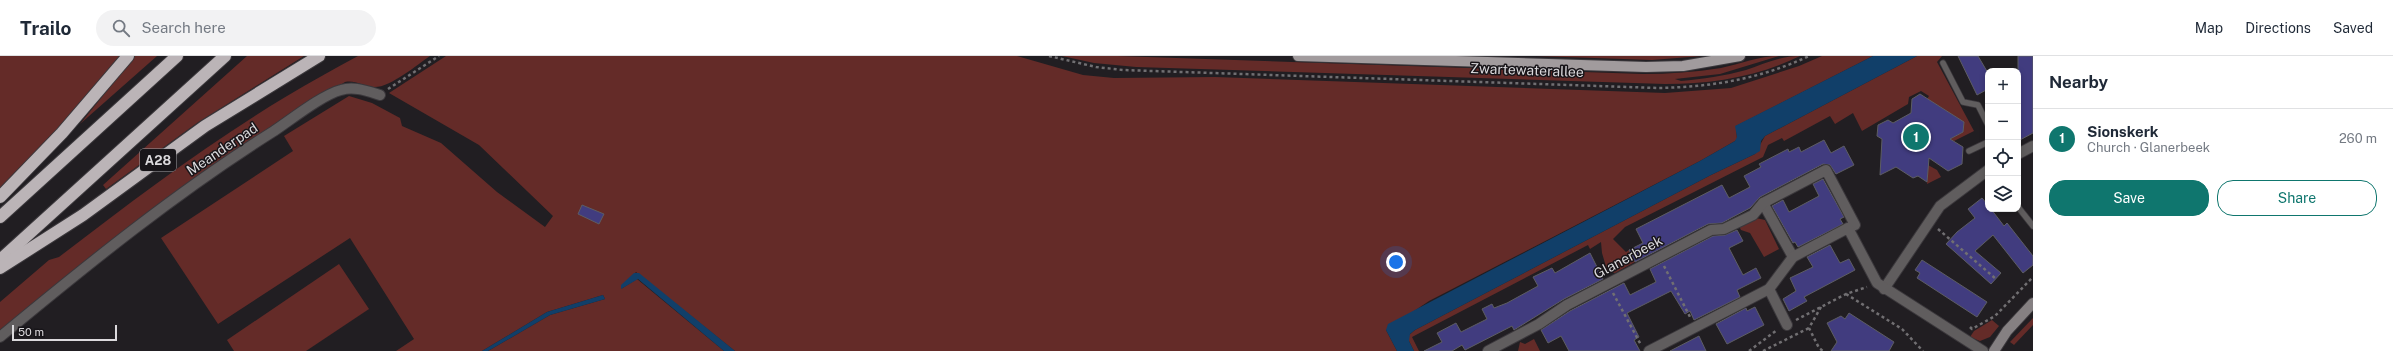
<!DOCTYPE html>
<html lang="en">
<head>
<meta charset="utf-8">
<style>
	body { margin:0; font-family:"Public Sans",sans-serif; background:#f2f2f3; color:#1f2937 }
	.controls { position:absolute; right:12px; top:12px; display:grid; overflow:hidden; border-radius:8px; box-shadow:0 2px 6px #0003 }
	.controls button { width:36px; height:36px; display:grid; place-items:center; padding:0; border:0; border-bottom:1px solid #e0e1e3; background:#fff; color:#1f2937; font:20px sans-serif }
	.scale { position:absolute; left:12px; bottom:10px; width:105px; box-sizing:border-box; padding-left:4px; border:2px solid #dbd9dc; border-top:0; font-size:11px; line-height:14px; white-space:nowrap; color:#dbd9dc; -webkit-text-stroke:3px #181519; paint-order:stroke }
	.you { position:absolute; left:1396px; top:206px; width:14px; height:14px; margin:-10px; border:3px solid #fff; border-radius:50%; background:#1a73e8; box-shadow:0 0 0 6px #1a73e833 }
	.badge { display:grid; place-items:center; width:26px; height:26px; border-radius:50%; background:#0f766e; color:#fff; font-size:13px; font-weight:700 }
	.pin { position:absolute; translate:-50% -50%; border:2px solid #fff; box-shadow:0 1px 4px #0006 }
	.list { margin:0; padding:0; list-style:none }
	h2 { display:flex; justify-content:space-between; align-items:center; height:52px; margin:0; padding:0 16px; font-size:17px }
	h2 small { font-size:13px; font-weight:400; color:#747a83 }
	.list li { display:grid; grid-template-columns:26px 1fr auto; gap:12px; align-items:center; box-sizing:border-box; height:60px; padding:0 16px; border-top:1px solid #e0e1e3 }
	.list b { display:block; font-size:15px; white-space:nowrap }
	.list p { margin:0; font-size:13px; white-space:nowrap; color:#747a83 }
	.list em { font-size:13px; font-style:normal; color:#747a83 }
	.actions { display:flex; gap:8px; padding:12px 16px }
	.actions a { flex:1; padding:9px 0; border:1px solid #0f766e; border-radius:16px; text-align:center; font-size:14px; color:#0f766e }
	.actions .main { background:#0f766e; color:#fff }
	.icon { flex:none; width:22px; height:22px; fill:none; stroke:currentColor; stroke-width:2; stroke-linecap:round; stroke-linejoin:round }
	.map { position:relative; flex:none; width:2033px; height:295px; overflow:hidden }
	header { display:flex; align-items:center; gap:24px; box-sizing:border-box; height:56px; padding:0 20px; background:#fff; border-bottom:1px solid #e0e1e3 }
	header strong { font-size:19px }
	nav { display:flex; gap:22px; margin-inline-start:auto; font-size:14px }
	.search { width:280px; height:36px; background:#f2f2f3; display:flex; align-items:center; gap:10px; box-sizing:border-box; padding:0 14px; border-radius:22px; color:#747a83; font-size:15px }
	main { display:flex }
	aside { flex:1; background:#fff }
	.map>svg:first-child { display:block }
</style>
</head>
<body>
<header>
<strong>Trailo</strong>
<div class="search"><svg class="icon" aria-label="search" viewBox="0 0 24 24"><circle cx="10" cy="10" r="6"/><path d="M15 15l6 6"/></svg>Search here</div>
<nav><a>Map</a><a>Directions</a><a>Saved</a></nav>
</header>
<main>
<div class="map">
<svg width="2033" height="295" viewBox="0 0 2033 295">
	<rect width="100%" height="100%" fill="#211e22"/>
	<g fill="#642b28">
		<polygon points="0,0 120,0 79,52 0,137"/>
		<polygon points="135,0 157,0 80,68"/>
		<polygon points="247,0 304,0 197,67 106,133 103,129"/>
		<path d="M358 0H430C417 9 388 33 373 31 363 30 355 24 345 26L239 92 164 145 0 276V246L49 204 59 201C133 144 207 88 287 40 310 26 334 13 358 0Z"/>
		<polygon points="446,0 1017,0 1083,19 1114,22 1215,21 1665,37 1731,32 1799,10 1822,0 1873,0 1736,70 1737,83 1735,85 1700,105 1429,245 1386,274 1397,295 735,295 636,216 621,233 637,223 724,295 488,295 550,259 605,243 603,239 547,256 482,295 396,295 414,283 350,182 218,268 161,182 293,95 284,80 349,40 372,47 400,62 402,70 441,87 497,136 545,171 553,160 479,89 389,37"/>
		<path d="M1062 0H1118L1643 18C1669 18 1695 16 1721 12 1740 8 1759 0 1779 0L1720 18 1675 23 1681 25C1702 23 1725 20 1746 14 1764 8 1780 0 1800 0 1757 21 1712 28 1665 28L1136 11 1094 7Z"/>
		<polygon points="1536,0 1702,0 1652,4"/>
		<polygon points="1917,0 1942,0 1937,6 1974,75 1954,85 1950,83 1963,76 1964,66 1927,43 1929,40 1921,35 1909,41 1908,48 1862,75 1853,57 1835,68 1830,60 1784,85 1782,82 1768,89 1763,101 1625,171 1613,183 1626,196 1629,194 1635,206 1615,217 1604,215 1607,214 1602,197 1601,186 1590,193 1588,189 1412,281 1419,295 1414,295 1409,285 1409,279 1415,274 1711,119 1755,98 1765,80"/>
		<polygon points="1928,109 1937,114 1941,121 1927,128"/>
		<polygon points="1756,162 1765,164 1779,193 1764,201 1750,177 1741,174 1739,170"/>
		<polygon points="339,208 369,253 306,295 234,295 227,284"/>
		<polygon points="2033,262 2033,269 2014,289 2010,286"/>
		<polygon points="1992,264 1999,270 1990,281 1980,285 1970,281 1974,275"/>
		<polygon points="1534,283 1540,295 1518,295 1520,286 1525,288"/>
	</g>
	<g fill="#113f69">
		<polygon points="1873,0 1917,0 1765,80 1761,85 1760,95 1755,98 1711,119 1415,274 1410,278 1409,285 1414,295 1397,295 1386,274 1388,268 1700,105 1735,85 1737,81 1735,70"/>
		<polygon points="634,217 639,217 735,295 724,295 638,223 621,233 621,229"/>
		<polygon points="603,239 605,243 550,259 488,295 482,295 547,256"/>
	</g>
	<g fill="#413c7f" stroke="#5d5d63">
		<polygon points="1958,0 1978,0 1988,17 1988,33 1977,39"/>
		<polygon points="2018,0 2033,0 2033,77 2018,85"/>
		<polygon points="1920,38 1964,66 1963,76 1950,83 1963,91 1962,108 1948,115 1929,102 1927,126 1918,120 1913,122 1896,111 1880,119 1882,83 1877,80 1878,69 1888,64 1893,67 1911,57 1912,43"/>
		<polygon points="1824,84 1831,97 1844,90 1854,109 1836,118 1830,109 1823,108 1760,141 1750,152 1731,162 1722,167 1708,168 1635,206 1629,194 1643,187 1636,173 1722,129 1729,142 1750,131 1744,120 1761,111 1759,108 1788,93 1789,96 1799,91 1801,96"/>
		<polygon points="1823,123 1844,161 1840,163 1843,168 1798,191 1795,186 1793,187 1772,150 1783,144 1789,156 1819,140 1813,128"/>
		<polygon points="1982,142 1988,149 1988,153 1991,153 2004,170 2007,167 2033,200 2033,209 2023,217 1993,179 1975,195 2001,217 1991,228 1946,188 1957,176 1975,162 1968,153"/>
		<polygon points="582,149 604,158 599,168 578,158"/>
		<polygon points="1737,174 1743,185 1729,192 1743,219 1756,212 1761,222 1737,234 1740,241 1694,264 1690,255 1685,258 1671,235 1627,257 1639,281 1634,284 1640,295 1569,295 1561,280 1548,287 1541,274 1570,255 1624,227 1630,239 1656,226 1650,213 1713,180 1725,179"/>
		<polygon points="1830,189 1840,207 1849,203 1855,214 1804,241 1807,245 1789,255 1783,243 1796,235 1790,222 1813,211 1807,201"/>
		<polygon points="1590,197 1603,223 1564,243 1514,274 1512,270 1465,294 1462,289 1452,295 1424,295 1442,286 1437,277 1456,267 1461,276 1487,263 1482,253 1492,248 1494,252 1507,247 1538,230 1533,221 1552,212 1555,217"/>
		<polygon points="1922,204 1987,246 1977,261 1917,222 1920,217 1915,214"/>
		<polygon points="1755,251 1764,269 1727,288 1716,268 1746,252 1747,255"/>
		<polygon points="1849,257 1894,286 1889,295 1831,295 1837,286 1827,267 1841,260 1845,263"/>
		<polygon points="1699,280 1706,295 1670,295"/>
	</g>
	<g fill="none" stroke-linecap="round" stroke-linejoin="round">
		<defs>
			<g id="lane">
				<polyline points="1943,7 1963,46 1978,49 1988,69"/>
				<polyline points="1969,95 1988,86"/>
				<polyline points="2018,151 2033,170"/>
			</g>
			<g id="street">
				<polyline points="2018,98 2033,90"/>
				<polyline points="1763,147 1793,201"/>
				<polyline points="1769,233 1787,269"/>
				<polyline points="1884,233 1940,150 1988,114"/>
				<path d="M0 281C88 208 177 136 274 75 292 63 322 39 341 34 354 30 367 35 380 39"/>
				<polyline points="1488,295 1539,268 1567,249 1711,174 1724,173 1753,159 1763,147 1826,114 1855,169 1848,172"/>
				<polyline points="1649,295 1769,233 1793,201 1848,172 1877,227 1983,295"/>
			</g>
			<polyline id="secondary" points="1994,295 2007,275 2033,247"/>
			<polyline id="primary" points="1298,0 1646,11 1683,10 1740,0"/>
			<g id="highway">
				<polyline points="0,141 62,77 128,0"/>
				<polyline points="0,161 177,0"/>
				<polyline points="0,204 225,0"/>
				<polyline points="0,212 83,159 205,70 319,0"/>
			</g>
		</defs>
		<use href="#lane" stroke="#3b383c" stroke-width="7"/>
		<use href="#street" stroke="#3b383c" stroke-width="12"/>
		<use href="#secondary" stroke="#3b383c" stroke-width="12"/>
		<use href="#primary" stroke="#3b383c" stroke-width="12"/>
		<use href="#highway" stroke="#3b383c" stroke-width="14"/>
		<g stroke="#716f72" stroke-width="2.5" stroke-dasharray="3 3" stroke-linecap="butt">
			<path d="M1049 0 1096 11 1123 14 1658 32C1712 31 1760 23 1809 0"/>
			<polyline points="388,33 439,0"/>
			<polyline points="1938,173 1996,223"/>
			<polyline points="1664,210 1690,261"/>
			<polyline points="1613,237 1641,289"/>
			<polyline points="1846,238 1902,273 1923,295"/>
			<polyline points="1821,251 1809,272 1819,292 1823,295"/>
			<polyline points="1796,264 1846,238 1867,231"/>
			<polyline points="1970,271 1972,273 1995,260 2033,221"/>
			<polyline points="1749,295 1777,274"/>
			<polyline points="1763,295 1809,272"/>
		</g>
		<use href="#lane" stroke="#605d5e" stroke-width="5.5"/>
		<use href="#street" stroke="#605d5e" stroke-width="10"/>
		<use href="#secondary" stroke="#858082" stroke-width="10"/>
		<use href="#primary" stroke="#a19b9d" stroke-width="10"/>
		<use href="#highway" stroke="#bbb4b7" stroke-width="12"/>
	</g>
	<g text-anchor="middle" stroke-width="3" stroke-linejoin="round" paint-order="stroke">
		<rect fill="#181519" stroke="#a09ea2" stroke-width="1" x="140" y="93" width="36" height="22" rx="3"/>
		<g font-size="13" font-weight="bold" fill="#dbd9dc">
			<text x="158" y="109">A28</text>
		</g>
		<g font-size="14" fill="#dbd9dc" stroke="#181519">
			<text transform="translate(1527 14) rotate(2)" y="5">Zwartewaterallee</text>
			<text transform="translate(222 93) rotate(-34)" y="5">Meanderpad</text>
			<text transform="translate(1628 201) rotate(-28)" y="5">Glanerbeek</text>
		</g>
	</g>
</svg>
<div class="controls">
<button>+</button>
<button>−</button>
<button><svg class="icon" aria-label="locate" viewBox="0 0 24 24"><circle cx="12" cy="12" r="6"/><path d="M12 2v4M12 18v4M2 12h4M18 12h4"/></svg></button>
<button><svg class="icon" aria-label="layers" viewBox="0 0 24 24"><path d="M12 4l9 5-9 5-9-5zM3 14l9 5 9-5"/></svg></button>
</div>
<div class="scale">50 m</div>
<div class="you"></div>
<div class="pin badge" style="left:1916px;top:81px">1</div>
</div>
<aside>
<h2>Nearby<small></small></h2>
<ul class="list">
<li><span class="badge">1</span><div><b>Sionskerk</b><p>Church · Glanerbeek</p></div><em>260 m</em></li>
</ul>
<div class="actions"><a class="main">Save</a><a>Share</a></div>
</aside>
</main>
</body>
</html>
